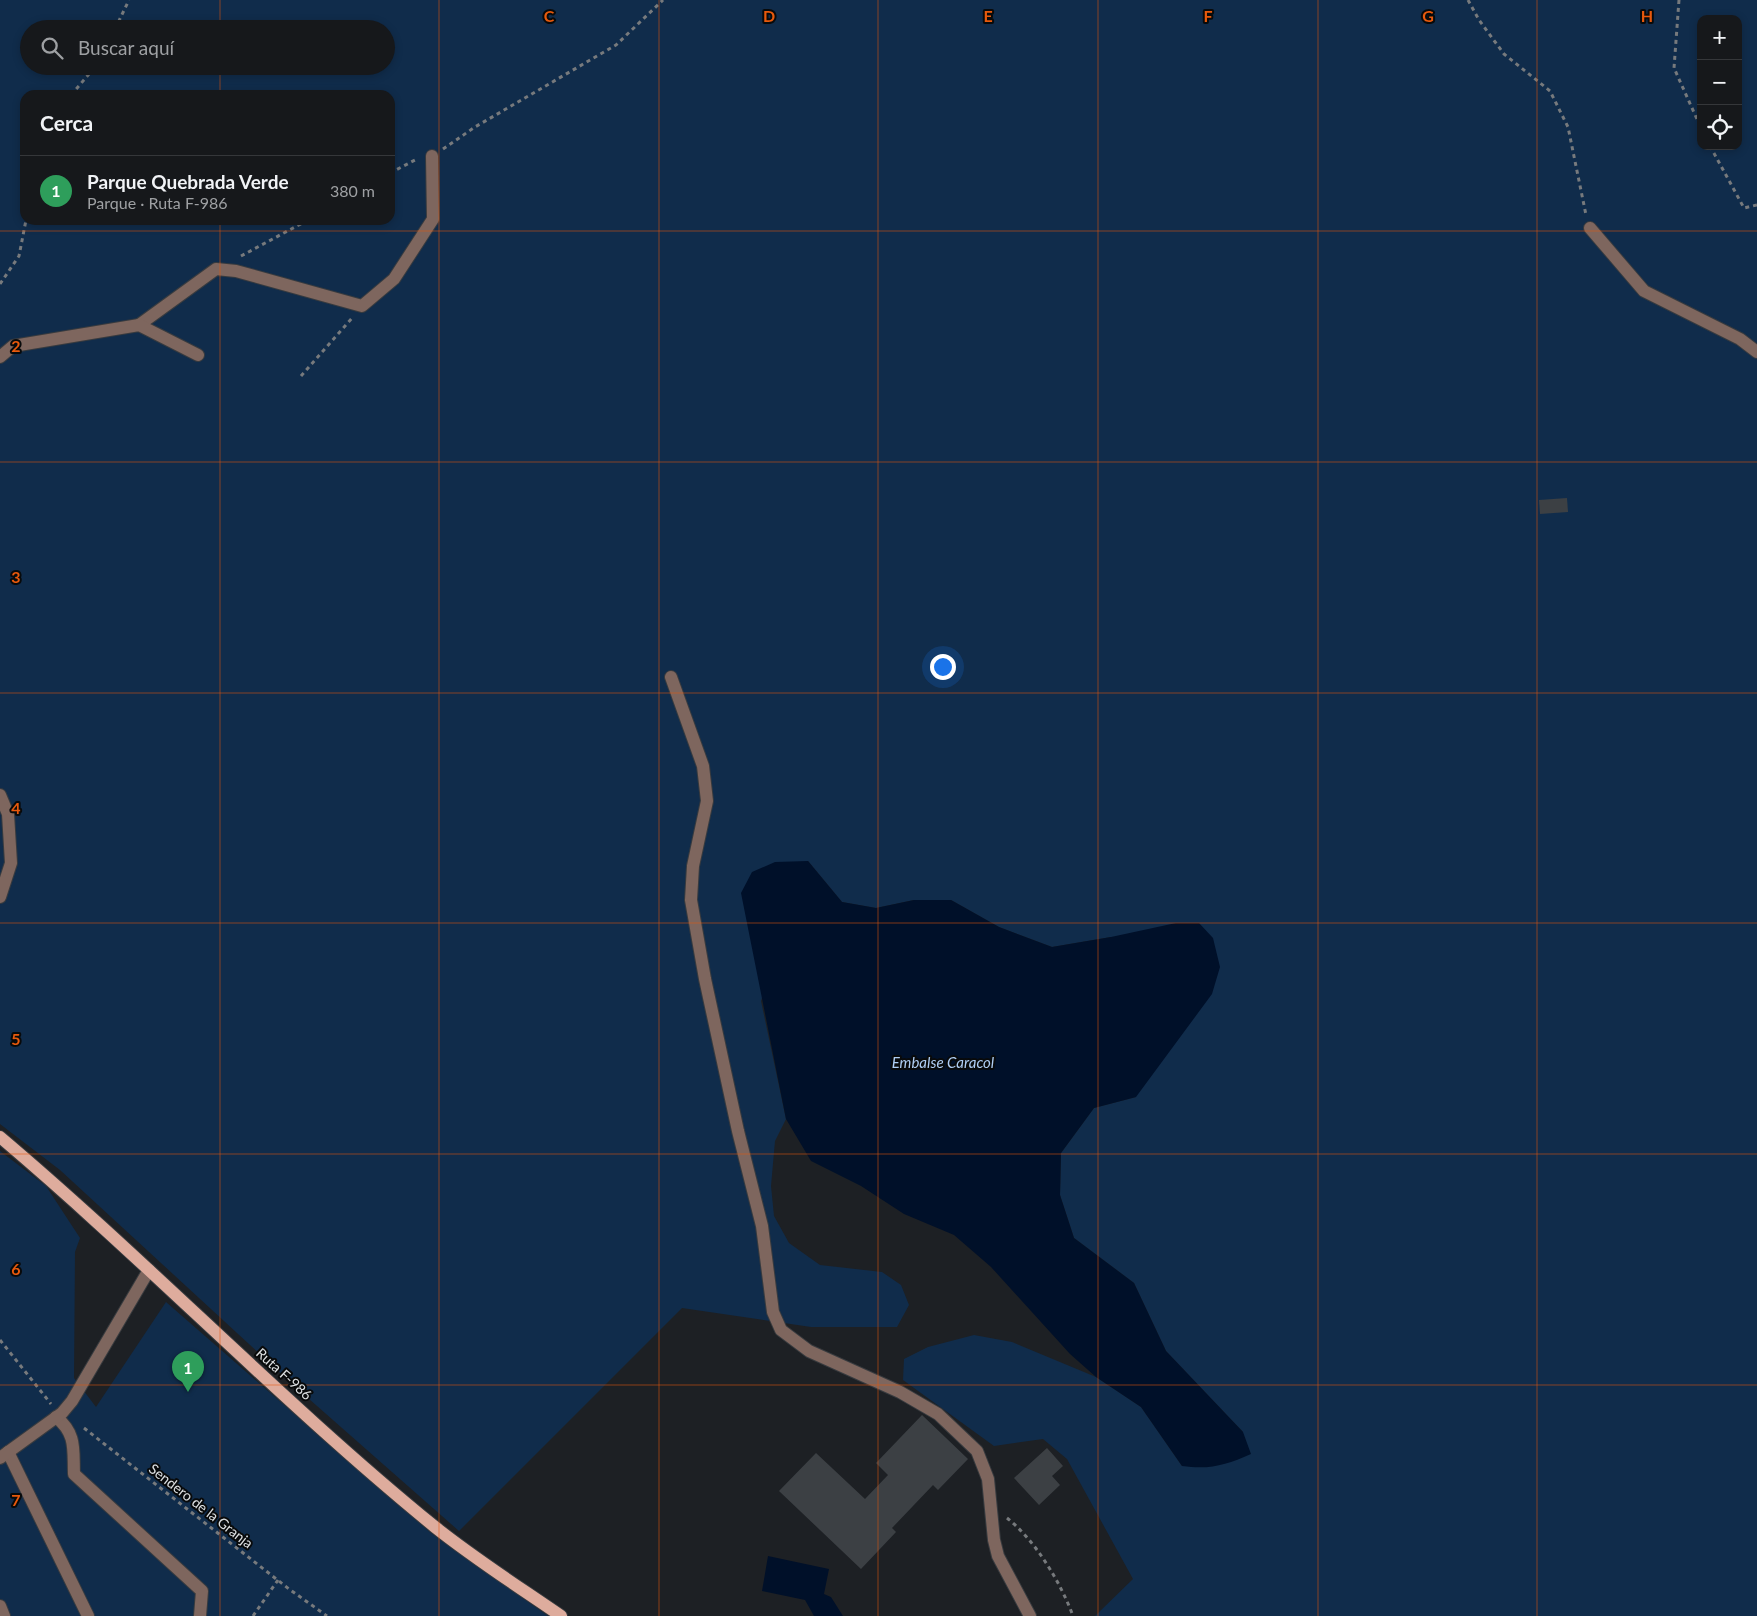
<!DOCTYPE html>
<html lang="es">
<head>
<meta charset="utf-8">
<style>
	body { margin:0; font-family:Lato,sans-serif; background:#1f2124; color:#f1f3f6 }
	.controls { position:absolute; right:15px; top:15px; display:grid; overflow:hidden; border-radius:10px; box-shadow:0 2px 8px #0003 }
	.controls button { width:45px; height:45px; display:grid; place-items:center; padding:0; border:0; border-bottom:1px solid #35373a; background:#16181b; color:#f1f3f6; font:25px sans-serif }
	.you { position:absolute; left:942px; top:666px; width:18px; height:18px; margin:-12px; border:4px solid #fff; border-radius:50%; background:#1a73e8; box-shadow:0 0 0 8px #1a73e833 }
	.badge { display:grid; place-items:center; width:32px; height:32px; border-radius:50%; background:#0b8043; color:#fff; font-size:16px; font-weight:700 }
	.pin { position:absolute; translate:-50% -41px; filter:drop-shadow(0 1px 2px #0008) }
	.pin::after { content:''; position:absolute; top:26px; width:18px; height:15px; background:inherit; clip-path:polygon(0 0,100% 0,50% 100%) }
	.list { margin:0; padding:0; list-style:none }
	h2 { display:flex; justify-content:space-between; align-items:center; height:65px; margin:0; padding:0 20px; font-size:21px }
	h2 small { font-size:16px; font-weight:400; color:#9ea0a3 }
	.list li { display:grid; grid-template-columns:32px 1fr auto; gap:15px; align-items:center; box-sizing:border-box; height:70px; padding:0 20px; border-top:1px solid #35373a }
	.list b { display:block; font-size:19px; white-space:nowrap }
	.list p { margin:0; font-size:16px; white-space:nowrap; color:#9ea0a3 }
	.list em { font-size:16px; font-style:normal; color:#9ea0a3 }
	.icon { flex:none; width:28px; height:28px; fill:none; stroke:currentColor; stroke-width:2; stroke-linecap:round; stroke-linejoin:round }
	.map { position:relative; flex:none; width:1757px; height:1616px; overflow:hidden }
	.search { position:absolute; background:#16181b; box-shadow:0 2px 8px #0003; left:20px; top:20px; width:375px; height:55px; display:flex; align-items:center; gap:12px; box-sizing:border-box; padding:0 18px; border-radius:28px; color:#9ea0a3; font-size:19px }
	.panel { position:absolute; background:#16181b; box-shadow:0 2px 8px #0003; left:20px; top:90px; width:375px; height:135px; border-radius:15px }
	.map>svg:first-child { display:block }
</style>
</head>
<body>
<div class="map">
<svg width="1757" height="1616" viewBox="0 0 1757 1616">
	<rect width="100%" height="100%" fill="#1d2024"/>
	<g fill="#102c4b" fill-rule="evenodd">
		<path d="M0 0H1757V1616H1095L1133 1579 1067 1459 1043 1439 994 1446 903 1380 904 1359 928 1347 974 1335 1012 1342 1096 1377 1141 1407 1182 1466 1243 1432 1166 1351 1134 1283 1074 1238 1060 1195 1061 1153 1094 1108 1136 1097 1111 937 1052 947 999 927 951 900H914L876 908 842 902 808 861 761 1001 786 1119 775 1141 771 1186 774 1216 789 1243 820 1265 882 1272 901 1285 909 1305 897 1327H811L682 1308 459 1531 300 1391 60 1170 0 1124ZM1701 19H1738V146H1701ZM29 29H386V66H29ZM25 95H390V220H25Z"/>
		<polygon points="0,1151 46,1186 80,1238 75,1252 74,1378 96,1407 166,1302 431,1533 548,1616 0,1616"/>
	</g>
	<g fill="#001029">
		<path d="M808 861 842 902 876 908 914 900H951L999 927 1052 947 1111 937 1176 923H1199L1213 938 1220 967 1212 994 1136 1097 1094 1108 1061 1153 1060 1195 1074 1238 1134 1283 1166 1351 1243 1432 1251 1454C1226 1465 1210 1470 1182 1466L1141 1407 1096 1377 1070 1354 991 1267 954 1235 904 1214 861 1186 811 1161 786 1119 741 893 752 872 775 862Z"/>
		<polygon points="768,1556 829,1569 824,1594 831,1597 843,1616 814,1616 805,1600 762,1591"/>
	</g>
	<g fill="#3c4044">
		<polygon points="1567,498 1568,512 1540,514 1539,500"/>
		<polygon points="922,1415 968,1459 938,1490 933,1485 892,1528 896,1532 861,1569 779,1491 816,1453 865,1499 888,1475 876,1463"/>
		<polygon points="1047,1448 1063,1466 1052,1476 1060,1485 1039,1505 1014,1478"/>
	</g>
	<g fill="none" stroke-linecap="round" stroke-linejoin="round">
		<defs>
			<g id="minor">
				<polyline points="1590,228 1644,291 1740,339 1757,352"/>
				<polyline points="139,325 216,269 236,271 362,306 394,279 433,219 432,156"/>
				<polyline points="0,357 13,346 139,325 198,355"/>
				<polyline points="671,677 703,766 707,801 693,866 691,900 705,979 738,1131 762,1226 773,1312 781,1330 809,1351 900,1392 938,1414 977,1451 988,1479 994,1540 998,1556 1030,1616"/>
				<polyline points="0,795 8,814 11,863 0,897"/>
				<path d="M56 1417C77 1434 73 1450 74 1474L202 1591 200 1616"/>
				<polyline points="8,1452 88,1616"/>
				<polyline points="0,1458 62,1413 72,1401 149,1270"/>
				<polyline points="0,1606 4,1616"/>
			</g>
			<path id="major" d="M0 1137C149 1263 284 1404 435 1527 475 1559 519 1587 561 1616"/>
		</defs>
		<use href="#minor" stroke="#383b3f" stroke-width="14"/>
		<use href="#major" stroke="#383b3f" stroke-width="14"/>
		<g stroke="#777a7d" stroke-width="3" stroke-dasharray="4 4" stroke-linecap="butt">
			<polyline points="1468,0 1479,20 1504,54 1550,91 1568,127 1586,215"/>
			<polyline points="1679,0 1674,68 1701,128"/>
			<polyline points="115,29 129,0"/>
			<polyline points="71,95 96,66"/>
			<polyline points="1710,146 1744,208 1757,205"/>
			<polyline points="443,149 475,127 616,45 663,0"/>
			<polyline points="390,173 417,159"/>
			<polyline points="241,256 308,220"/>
			<polyline points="0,284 19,256 26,220"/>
			<polyline points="301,376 352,318"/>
			<polyline points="0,1340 51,1404"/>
			<polyline points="84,1428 289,1589 327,1616"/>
			<path d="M1007 1518C1035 1540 1061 1583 1073 1616"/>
			<polyline points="253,1616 278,1580"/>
		</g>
		<use href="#minor" stroke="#7e665e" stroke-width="12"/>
		<use href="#major" stroke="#deac9d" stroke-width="12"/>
	</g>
	<path fill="none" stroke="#e8590c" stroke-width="1" stroke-opacity="0.55" d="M220 0V29M439 0V1616M659 0V1616M878 0V1616M1098 0V1616M1318 0V1616M1537 0V1616M220 66V95M220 220V1616M0 231H1757M0 462H1757M0 693H1757M0 923H1757M0 1154H1757M0 1385H1757"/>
	<g text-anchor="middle" stroke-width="4" stroke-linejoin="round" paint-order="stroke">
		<g font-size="14" fill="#dde0e2" stroke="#080a0b">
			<text transform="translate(284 1374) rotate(42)" y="5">Ruta F-986</text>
			<text transform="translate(201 1506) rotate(38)" y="5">Sendero de la Granja</text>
		</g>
		<g font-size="15" font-style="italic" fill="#afcef4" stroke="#080a0b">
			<text x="943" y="1068">Embalse Caracol</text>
		</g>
	</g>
	<g font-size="16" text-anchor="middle" font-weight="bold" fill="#e8590c" stroke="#080a0b" stroke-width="4" stroke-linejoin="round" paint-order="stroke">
		<text x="549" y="22">C</text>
		<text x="769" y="22">D</text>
		<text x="988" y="22">E</text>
		<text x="1208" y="22">F</text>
		<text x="1428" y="22">G</text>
		<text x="1647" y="22">H</text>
		<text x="16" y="352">2</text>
		<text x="16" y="583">3</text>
		<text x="16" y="814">4</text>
		<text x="16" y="1045">5</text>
		<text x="16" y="1275">6</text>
		<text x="16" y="1506">7</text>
	</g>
</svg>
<div class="controls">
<button>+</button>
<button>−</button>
<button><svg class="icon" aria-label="locate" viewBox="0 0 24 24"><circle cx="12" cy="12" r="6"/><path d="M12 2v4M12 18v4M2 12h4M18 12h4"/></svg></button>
</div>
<div class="you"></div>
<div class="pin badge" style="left:188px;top:1392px;background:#2e9e5b">1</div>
<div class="search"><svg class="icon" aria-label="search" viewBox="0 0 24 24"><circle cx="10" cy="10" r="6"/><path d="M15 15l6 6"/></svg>Buscar aquí</div>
<section class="panel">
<h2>Cerca<small></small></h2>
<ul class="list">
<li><span class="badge" style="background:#2e9e5b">1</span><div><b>Parque Quebrada Verde</b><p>Parque · Ruta F-986</p></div><em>380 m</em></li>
</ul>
</section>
</div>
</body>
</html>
